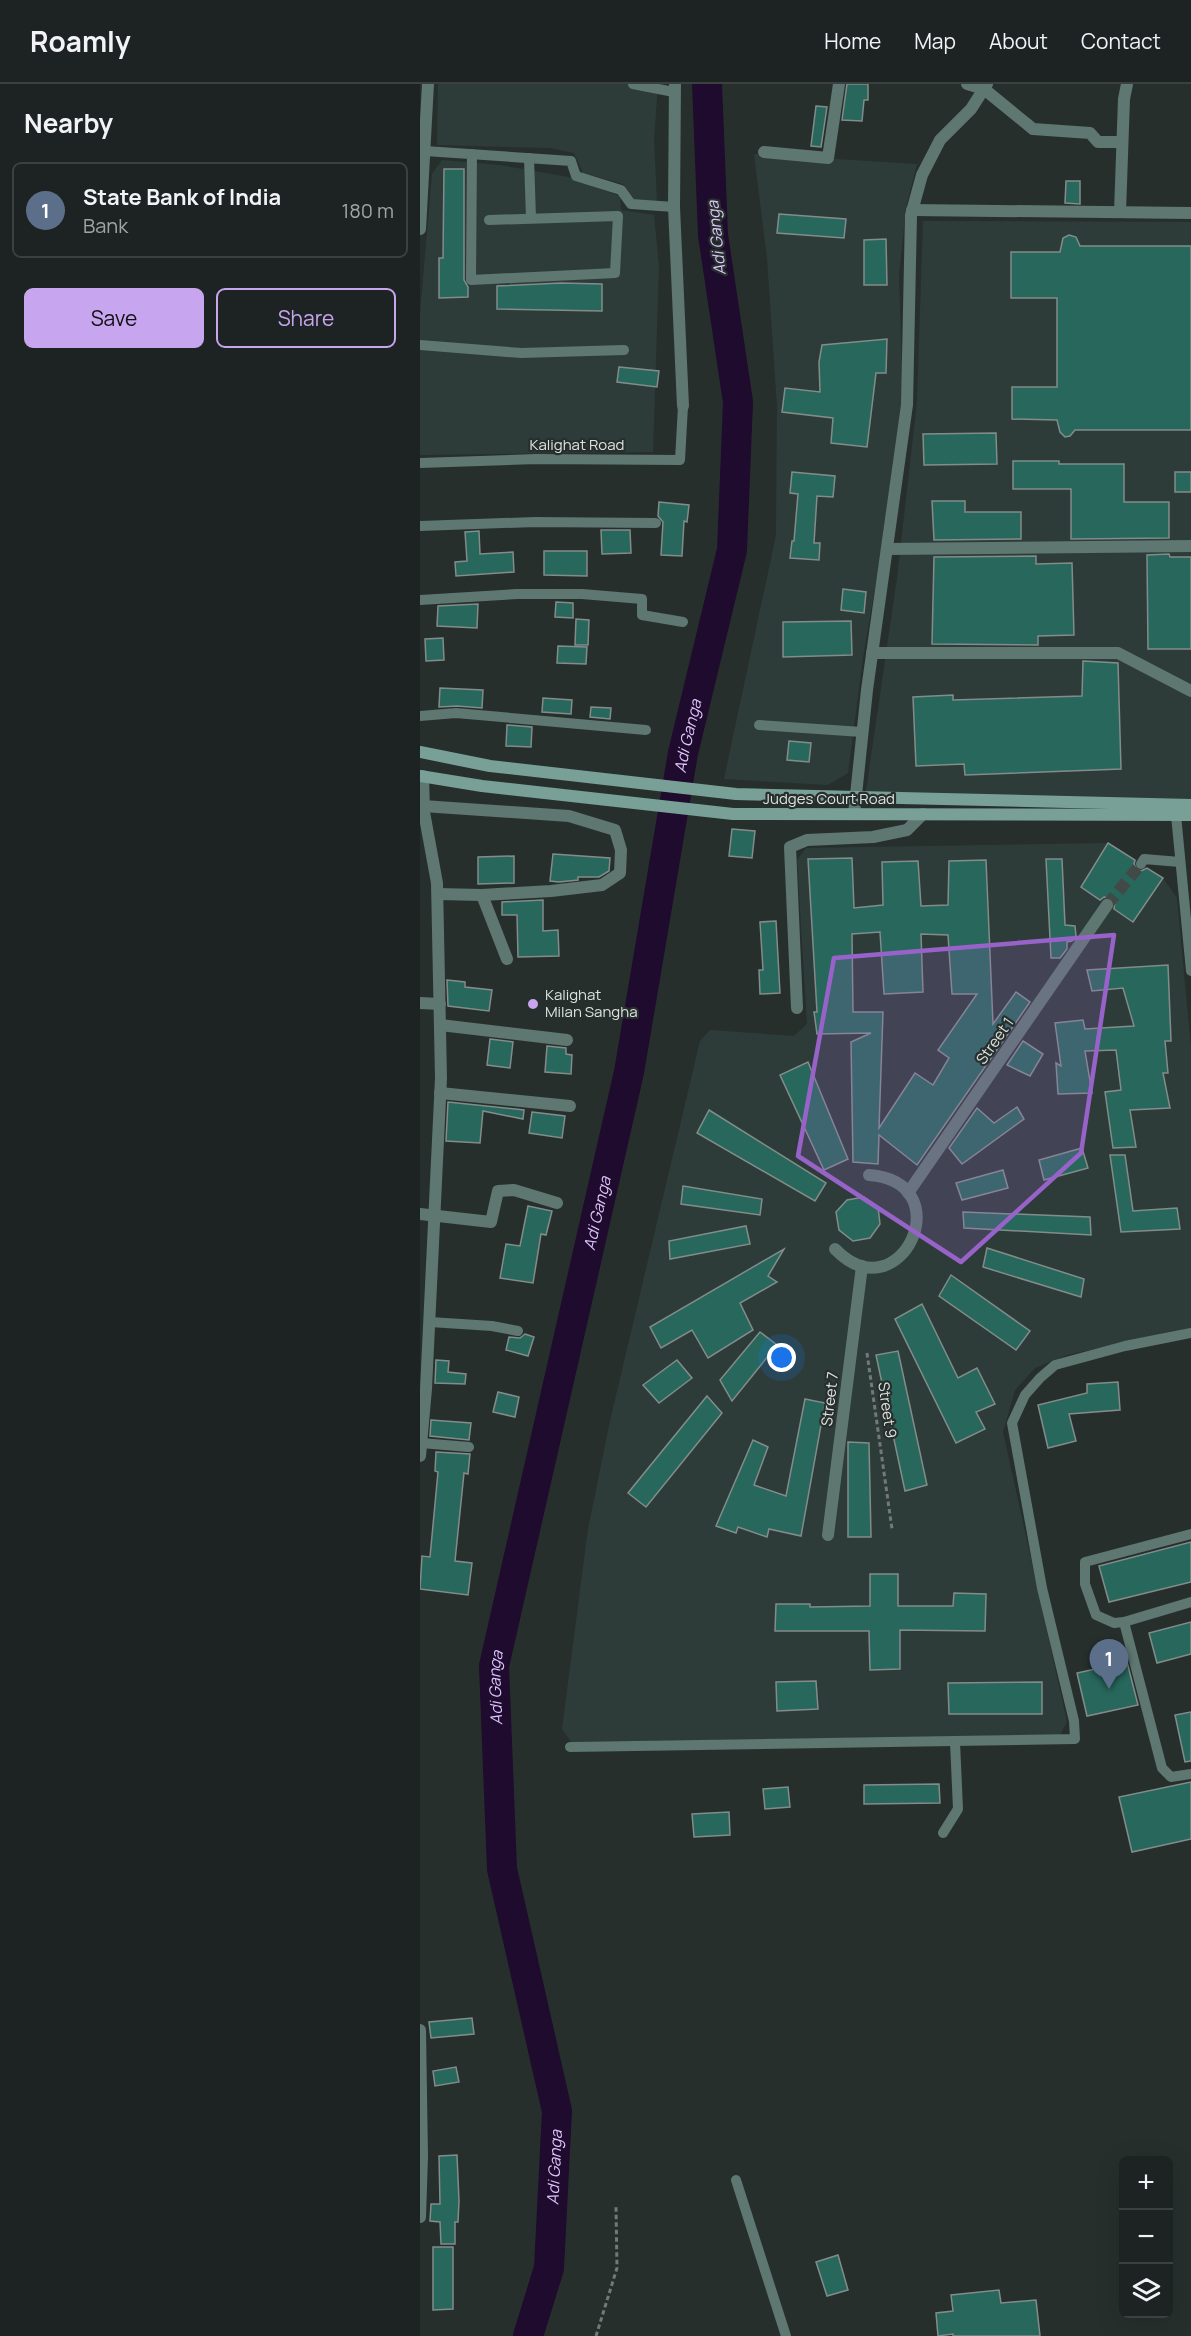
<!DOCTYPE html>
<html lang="en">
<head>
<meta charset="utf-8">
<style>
	body { margin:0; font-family:Manrope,sans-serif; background:#252b2a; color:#f1f3f6 }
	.controls { position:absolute; right:18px; bottom:18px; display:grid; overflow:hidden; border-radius:9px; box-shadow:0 6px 24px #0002 }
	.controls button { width:54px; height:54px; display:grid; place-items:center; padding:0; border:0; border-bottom:2px solid #3b4040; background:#1d2322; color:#f1f3f6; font:30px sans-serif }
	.you { position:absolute; left:362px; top:1274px; width:21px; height:21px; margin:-15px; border:4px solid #fff; border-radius:50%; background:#1a73e8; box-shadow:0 0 0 9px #1a73e833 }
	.badge { display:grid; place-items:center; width:39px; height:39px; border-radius:50%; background:#c8a5ef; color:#fff; font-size:20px; font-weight:700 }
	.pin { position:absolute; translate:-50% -50px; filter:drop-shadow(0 2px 3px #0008) }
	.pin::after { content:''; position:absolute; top:32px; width:21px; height:18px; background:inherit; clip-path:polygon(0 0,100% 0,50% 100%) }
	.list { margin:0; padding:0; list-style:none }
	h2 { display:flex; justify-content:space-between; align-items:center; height:78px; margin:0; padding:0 24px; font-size:26px }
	h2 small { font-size:20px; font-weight:400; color:#a0a4a5 }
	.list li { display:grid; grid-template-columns:39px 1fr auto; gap:18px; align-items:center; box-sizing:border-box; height:96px; margin:0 12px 12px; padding:0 12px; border:2px solid #3b4040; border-radius:9px }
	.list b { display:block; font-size:22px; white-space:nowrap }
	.list p { margin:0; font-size:20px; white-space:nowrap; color:#a0a4a5 }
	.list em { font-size:20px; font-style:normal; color:#a0a4a5 }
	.actions { display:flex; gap:12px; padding:18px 24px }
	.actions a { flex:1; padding:14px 0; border:2px solid #c8a5ef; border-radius:9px; text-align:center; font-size:21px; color:#c8a5ef }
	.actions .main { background:#c8a5ef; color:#111 }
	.icon { flex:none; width:33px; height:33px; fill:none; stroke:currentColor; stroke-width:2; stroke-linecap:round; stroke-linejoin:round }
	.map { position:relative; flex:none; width:771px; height:2252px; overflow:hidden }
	header { display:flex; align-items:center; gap:36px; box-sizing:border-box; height:84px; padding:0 30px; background:#1d2322; border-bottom:2px solid #3b4040 }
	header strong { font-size:28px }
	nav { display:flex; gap:33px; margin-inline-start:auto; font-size:21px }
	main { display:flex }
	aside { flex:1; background:#1d2322 }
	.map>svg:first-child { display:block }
</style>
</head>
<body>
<header>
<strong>Roamly</strong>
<nav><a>Home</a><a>Map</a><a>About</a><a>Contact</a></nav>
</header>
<main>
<aside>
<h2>Nearby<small></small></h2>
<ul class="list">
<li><span class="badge" style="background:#5c6f8a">1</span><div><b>State Bank of India</b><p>Bank</p></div><em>180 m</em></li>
</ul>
<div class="actions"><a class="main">Save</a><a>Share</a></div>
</aside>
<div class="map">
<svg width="771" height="2252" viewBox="0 0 771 2252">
	<rect width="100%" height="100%" fill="#272f2d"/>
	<g fill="#2e3c39">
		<polygon points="18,0 238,0 234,55 237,118 215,117 203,100 163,89 154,69 130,64 17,61"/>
		<polygon points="334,70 497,80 486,123 479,191 483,321 462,462 443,574 428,689 408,701 304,695 356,451 357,322 347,174"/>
		<polygon points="22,76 80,81 149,93 200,112 201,126 234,131 239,182 233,368 0,371 0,230 12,90"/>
		<polygon points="503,137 771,138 771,718 490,715 446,707 477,494 497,318"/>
		<polygon points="688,759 743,794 757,814 771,964 771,1244 647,1271 615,1284 595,1306 583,1348 647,1638 640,1651 151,1658 142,1645 168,1445 190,1337 280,957 290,946 374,952 387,940 377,776 386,764"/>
	</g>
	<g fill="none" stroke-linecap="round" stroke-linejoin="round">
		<path stroke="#1e0b2e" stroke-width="30" id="s1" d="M108 2252 129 2184 137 2027 82 1785 74 1582 209 988 263 669 312 466 318 318 293 151 287 0"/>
	</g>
	<g fill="#27675c" stroke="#838c8a" stroke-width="1.5" fill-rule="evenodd">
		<polygon points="427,0 448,0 448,16 444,16 442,37 422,36"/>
		<polygon points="396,22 407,23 401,63 391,62"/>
		<polygon points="24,85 44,85 44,196 48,203 48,213 19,214 19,174 23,174"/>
		<polygon points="646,97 660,97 660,120 645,119"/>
		<polygon points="359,130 426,135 424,154 357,149"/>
		<polygon points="649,151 656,153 660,162 771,162 771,346 655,346 650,352 645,353 640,348 637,336 592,335 592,303 637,303 637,214 591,214 591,168 640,168 643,154"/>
		<polygon points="466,155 467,201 444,201 444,156"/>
		<polygon points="141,199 182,200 182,227 77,225 77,202"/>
		<polygon points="467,255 466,289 456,289 447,363 411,359 413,334 362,328 365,304 400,308 399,278 402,261"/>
		<polygon points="199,283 239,287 237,303 197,298"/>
		<polygon points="576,349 577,380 504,381 503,350"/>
		<polygon points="593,377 639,377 639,380 704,380 704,418 749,418 749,454 651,455 651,405 593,405"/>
		<polygon points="372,388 415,392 413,413 397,412 394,459 400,459 399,476 370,474 372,457 374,457 378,410 370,409"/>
		<rect x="755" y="388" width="16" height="20"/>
		<polygon points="512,417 545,417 545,428 601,428 601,455 514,456"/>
		<polygon points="239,418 269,421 267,438 264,437 262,472 241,471 243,438 238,432"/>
		<polygon points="181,446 210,446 211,469 182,470"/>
		<polygon points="59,447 60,470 93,468 94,488 36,492 35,478 47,477 45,448"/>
		<polygon points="124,467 167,467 167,492 124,491"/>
		<polygon points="749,470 750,473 771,473 771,565 728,565 727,471"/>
		<polygon points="616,472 616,480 652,479 654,551 618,552 618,561 512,560 514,473"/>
		<polygon points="423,505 446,508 444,529 421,526"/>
		<polygon points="136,518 153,519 153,534 135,533"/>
		<polygon points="58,520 57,544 17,542 18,522"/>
		<polygon points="156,535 169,536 168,561 155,561"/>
		<polygon points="431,537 432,571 363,573 363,538"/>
		<polygon points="23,554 24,576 6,577 5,555"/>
		<polygon points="138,562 167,563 166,580 137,579"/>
		<polygon points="663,577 698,579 701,685 545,691 544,680 496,682 493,613 533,611 533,616 662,612"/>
		<polygon points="20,604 63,606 62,624 37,622 19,623"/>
		<polygon points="123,614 152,616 151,630 122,628"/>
		<polygon points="171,623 191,624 190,635 170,633"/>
		<polygon points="87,641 112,643 111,663 86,662"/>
		<polygon points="369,657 391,659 389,678 367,676"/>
		<polygon points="312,745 335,747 332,774 309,772"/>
		<polygon points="688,759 715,776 714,780 717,786 721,787 727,784 743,794 713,838 694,825 695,818 691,814 684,813 680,816 661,803"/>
		<polygon points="133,770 190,774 189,787 179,793 158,793 158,796 139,798 130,797"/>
		<polygon points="94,772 94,799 58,800 58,773"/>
		<path d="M432 774 434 824 463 821 462 778 498 777 501 822 528 821 529 777 566 776 573 940 596 908 610 918 497 1081 459 1051 458 1080 433 1078 431 958 451 949 397 950 394 928H397L388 775ZM460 848 464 910 503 908 501 850 528 851 532 910H557L518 966 529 974 513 1001 495 989 459 1044 463 928H433L432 850Z"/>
		<polygon points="626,775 642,775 645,841 655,842 656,852 652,857 647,858 647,865 640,874 631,874"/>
		<polygon points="123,816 123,847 138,846 139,872 98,873 97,831 82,831 82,818"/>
		<polygon points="356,837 360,909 340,910 339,886 343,886 340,838"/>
		<polygon points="748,881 751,957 745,957 748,989 743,989 750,1024 710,1026 716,1063 693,1064 685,1008 701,1006 696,966 665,967 672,1009 638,1010 636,979 641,982 635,939 663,936 665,945 714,942 703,904 672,907 667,886"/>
		<polygon points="27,896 45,898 45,903 72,906 69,927 28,922"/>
		<polygon points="70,955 93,958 90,984 67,981"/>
		<polygon points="603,957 623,970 610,992 587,981"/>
		<polygon points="127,962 146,964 146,970 152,971 151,990 125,988"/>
		<polygon points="388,978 428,1075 404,1086 360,991"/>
		<polygon points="28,1018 104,1026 103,1035 63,1027 60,1059 26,1057"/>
		<polygon points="597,1023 604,1035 542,1080 529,1064 557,1024 574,1039"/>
		<polygon points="289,1026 406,1099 395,1117 277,1049"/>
		<polygon points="112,1028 145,1032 142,1054 109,1049"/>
		<polygon points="662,1064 668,1084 624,1096 619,1076"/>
		<polygon points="690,1071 705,1071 713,1127 757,1124 760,1145 701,1148"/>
		<polygon points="583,1086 588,1104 542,1116 536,1099"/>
		<polygon points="263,1102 342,1115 340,1131 261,1120"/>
		<polygon points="444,1113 458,1123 460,1140 450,1154 433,1157 419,1146 416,1128 427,1116"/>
		<polygon points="108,1122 132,1127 126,1151 121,1150 113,1199 80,1194 86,1160 100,1162"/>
		<polygon points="543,1128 670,1133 671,1151 544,1144"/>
		<polygon points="326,1142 330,1160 250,1175 249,1157"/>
		<polygon points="567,1164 664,1195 661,1213 563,1183"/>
		<polygon points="364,1165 348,1192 357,1198 320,1219 333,1246 288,1274 272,1246 241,1264 230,1243"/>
		<polygon points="531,1191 610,1247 596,1266 519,1212"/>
		<polygon points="502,1220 538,1294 557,1284 575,1320 556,1328 565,1345 536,1359 475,1235"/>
		<polygon points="340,1248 357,1261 312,1317 300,1296"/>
		<polygon points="105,1250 114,1253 108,1272 86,1266 89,1253 100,1254"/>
		<polygon points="478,1267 507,1401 485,1407 456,1271"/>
		<polygon points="16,1276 29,1277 28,1288 46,1290 45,1300 15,1299"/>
		<polygon points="257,1276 272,1294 239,1319 223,1301"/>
		<polygon points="698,1298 700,1326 649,1330 656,1357 628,1364 618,1321 667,1309 667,1300"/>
		<polygon points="78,1308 99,1313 95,1333 73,1328"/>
		<polygon points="287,1312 302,1329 226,1423 208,1409"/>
		<polygon points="385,1315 405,1319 381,1452 349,1445 347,1453 318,1443 316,1449 296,1442 333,1356 348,1363 334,1401 366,1412"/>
		<polygon points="11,1336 51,1339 49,1356 10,1352"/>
		<polygon points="428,1358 449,1359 451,1453 428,1453"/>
		<polygon points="16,1368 50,1370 48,1390 44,1389 35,1477 52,1479 48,1511 0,1505 2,1472 10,1473 18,1388 15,1387"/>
		<polygon points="771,1458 771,1498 689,1518 679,1482"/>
		<polygon points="450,1490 478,1490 478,1522 533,1522 534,1509 566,1510 565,1547 480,1546 480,1585 450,1586 449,1547 355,1547 356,1520 390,1520 390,1523 450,1522"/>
		<polygon points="771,1538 771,1570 737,1579 729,1549"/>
		<polygon points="707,1578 718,1621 667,1632 657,1589"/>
		<polygon points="396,1597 398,1625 357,1627 356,1598"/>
		<polygon points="622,1598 622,1630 529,1630 528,1599"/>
		<polygon points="771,1628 771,1677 765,1678 755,1631"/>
		<polygon points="771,1698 771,1755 712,1768 699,1713"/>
		<polygon points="519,1700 520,1719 444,1720 444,1701"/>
		<polygon points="368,1703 370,1723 345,1725 343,1705"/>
		<polygon points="309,1728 310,1751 274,1753 272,1730"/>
		<polygon points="52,1934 54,1950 11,1954 9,1938"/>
		<polygon points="36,1983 39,1998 15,2002 13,1987"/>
		<polygon points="37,2071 39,2117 38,2138 35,2138 35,2160 21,2160 20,2138 10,2137 11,2120 20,2120 19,2072"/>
		<polygon points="13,2163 33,2163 33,2225 13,2226"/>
		<polygon points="418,2171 428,2206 407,2212 396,2178"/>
		<polygon points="579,2206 581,2219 616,2216 620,2252 533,2252 533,2250 518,2252 516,2229 533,2227 531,2211"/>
	</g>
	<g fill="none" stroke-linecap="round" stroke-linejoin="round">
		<polyline stroke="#424a48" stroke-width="12" stroke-dasharray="12 6" stroke-linecap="butt" points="687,821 721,780"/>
		<g stroke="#727977" stroke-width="3" stroke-dasharray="4.5 3" stroke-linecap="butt">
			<polyline points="447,1269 472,1445"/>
			<polyline points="176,2252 197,2184 196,2123"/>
		</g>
		<g stroke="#5e7771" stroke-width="10">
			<polyline points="213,0 254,8"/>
			<polyline points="5,67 151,77 156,92 201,106 211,120 254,123"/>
			<polyline points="52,70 51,196 195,189 198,132 69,136"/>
			<polyline points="109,74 111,134"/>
			<polyline points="0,261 101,269 204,266"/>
			<polyline points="0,379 116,375 260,376 263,322"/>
			<polyline points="0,442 115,438 236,439"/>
			<polyline points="0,516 97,510 162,510 222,515 222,531 263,538"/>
			<polyline points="0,632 36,629 226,646"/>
			<polyline points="339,641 442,648"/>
			<polyline points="756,731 771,887"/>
			<polyline points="721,780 724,775 760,778"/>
			<polyline points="10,1238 72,1242 98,1247"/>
			<polyline points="1,1359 49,1363"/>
			<polyline points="771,1450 665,1478 665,1500 676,1531 694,1539 704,1538 771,1518"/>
			<polyline points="704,1538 742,1684 751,1693 771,1690"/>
			<polyline points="150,1663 655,1655 654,1637 622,1504 592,1339 605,1311 620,1294 635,1281 705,1262 771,1249"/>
			<polyline points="523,1749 538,1725 535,1658"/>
			<polyline points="316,2096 366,2252"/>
		</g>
		<g stroke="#5e7771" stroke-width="12">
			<polyline points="255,0 254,123 263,322"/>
			<polyline points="547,0 564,5 613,45 670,49 678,58 702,58"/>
			<polyline points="344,68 408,74 419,0"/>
			<polyline points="492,126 771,129"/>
			<polyline points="700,128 704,15 707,0"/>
			<polyline points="0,145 8,0"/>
			<polyline points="467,465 771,462"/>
			<polyline points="452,569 698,569 771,607"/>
			<polyline points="3,722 149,732 195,746 201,766 200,789 182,801 131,807 62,811 18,810"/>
			<polyline points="434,730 447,606 487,321 491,131 502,91 520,56 551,25 567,0"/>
			<polyline points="62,811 87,875"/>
			<polyline points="0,919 20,920"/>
			<polyline points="377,924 370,763 387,756 453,753 487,746 503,730"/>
			<polyline points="20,941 147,956"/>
			<polyline points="20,1009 150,1022"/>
			<polyline points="488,1109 687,821"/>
			<polyline points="0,1130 71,1138 78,1107 94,1106 137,1119"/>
			<path d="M415 1165C480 1232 543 1098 449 1091"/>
			<polyline points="0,1372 6,1305 21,994 17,799 4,728 3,692"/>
			<polyline points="408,1451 442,1182"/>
			<polyline points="0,1946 2,2072 0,2133"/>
		</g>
		<g stroke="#78a097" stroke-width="12">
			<polyline points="0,668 70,682 316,710 771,721"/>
			<polyline points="0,692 62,702 313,730 771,731"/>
		</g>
	</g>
	<path fill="#9863c9" fill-opacity="0.2" stroke="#9863c9" stroke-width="4.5" stroke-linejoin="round" d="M694 851 661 1069 541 1178 378 1072 414 874Z"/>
	<circle fill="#c8a5ef" stroke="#272f2d" stroke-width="2" cx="113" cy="920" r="6"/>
	<g text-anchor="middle" stroke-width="4.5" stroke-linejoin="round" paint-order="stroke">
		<g font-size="15" fill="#dde2e0" stroke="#272f2d">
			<text x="157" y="366">Kalighat Road</text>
			<text x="409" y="720">Judges Court Road</text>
			<text transform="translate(575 957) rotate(-55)" y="5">Street 1</text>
			<text transform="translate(410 1315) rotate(-83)" y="5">Street 7</text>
			<text transform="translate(467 1326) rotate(82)" y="5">Street 9</text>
		</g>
		<g font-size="15" fill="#dde2e0" stroke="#272f2d" text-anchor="start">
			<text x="125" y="916">Kalighat<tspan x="125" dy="17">Milan Sangha</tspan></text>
		</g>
		<g font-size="16" font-style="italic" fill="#ddc4fa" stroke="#272f2d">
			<text transform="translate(296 154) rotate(-96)" y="6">Adi Ganga</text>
			<text dy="6" stroke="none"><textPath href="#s1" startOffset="1630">Adi Ganga</textPath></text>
			<text dy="6" stroke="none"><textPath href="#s1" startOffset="1144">Adi Ganga</textPath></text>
			<text dy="6" stroke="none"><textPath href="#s1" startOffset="658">Adi Ganga</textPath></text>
			<text dy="6" stroke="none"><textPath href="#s1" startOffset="172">Adi Ganga</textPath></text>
		</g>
	</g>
</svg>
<div class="controls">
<button>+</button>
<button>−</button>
<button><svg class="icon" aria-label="layers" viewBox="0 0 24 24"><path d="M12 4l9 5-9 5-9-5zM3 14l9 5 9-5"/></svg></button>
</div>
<div class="you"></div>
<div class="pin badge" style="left:689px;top:1605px;background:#5c6f8a">1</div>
</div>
</main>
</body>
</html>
